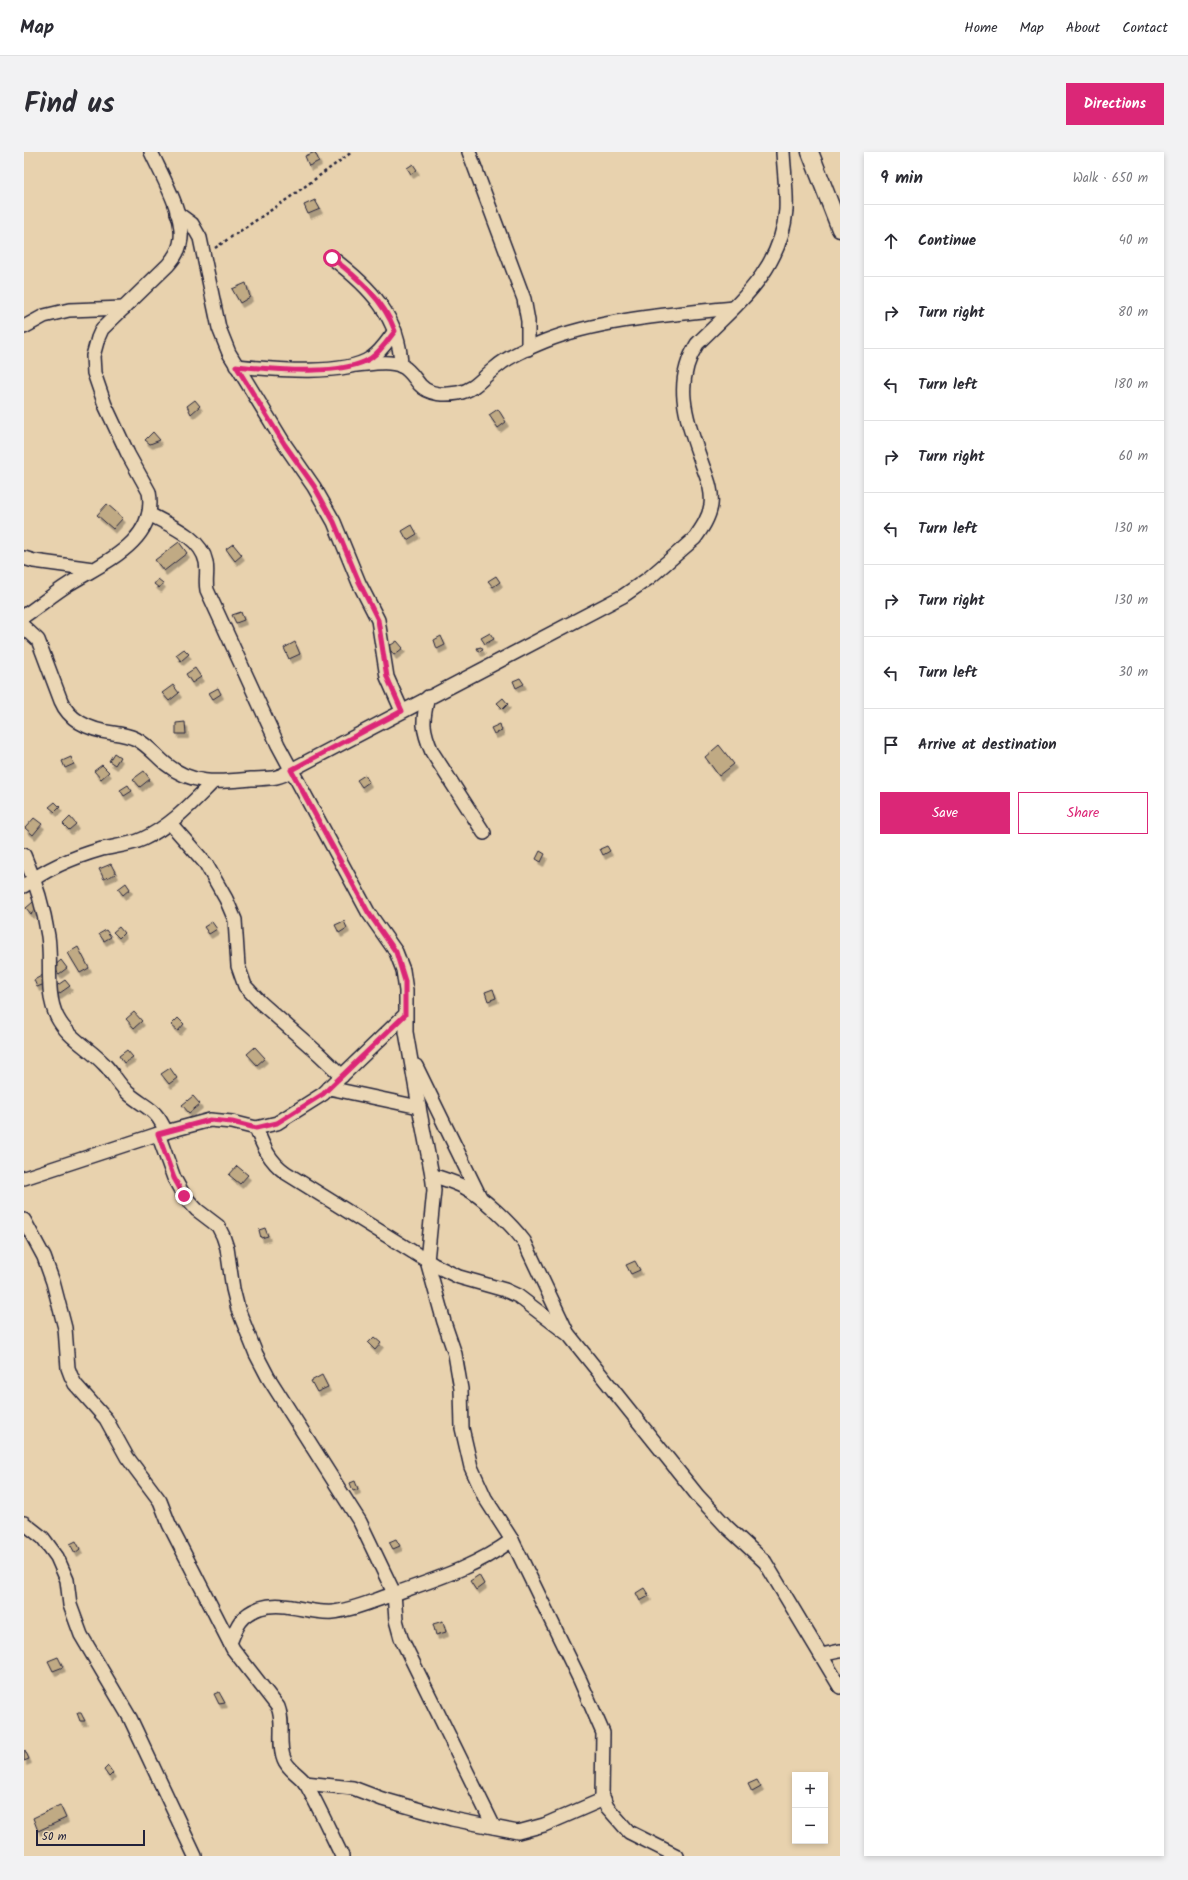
<!DOCTYPE html>
<html lang="en">
<head>
<meta charset="utf-8">
<style>
	body { margin:0; font-family:Kalam,sans-serif; background:#f2f2f3; color:#2b2b33 }
	.controls { position:absolute; right:12px; bottom:12px; display:grid; overflow:hidden; border-radius:0px; box-shadow:0 2px 6px #0003 }
	.controls button { width:36px; height:36px; display:grid; place-items:center; padding:0; border:0; border-bottom:1px solid #e1e1e2; background:#fff; color:#2b2b33; font:20px sans-serif }
	.scale { position:absolute; left:12px; bottom:10px; width:109px; box-sizing:border-box; padding-left:4px; border:2px solid #22223b; border-top:0; font-size:11px; line-height:14px; white-space:nowrap; color:#22223b; -webkit-text-stroke:3px #ebd7b5; paint-order:stroke }
	.stop { position:absolute; width:12px; height:12px; margin:-9px; border:3px solid #db2777; border-radius:50%; background:#fff }
	.stop.end { background:#db2777; border-color:#fff; box-shadow:0 1px 4px #0008 }
	.list { margin:0; padding:0; list-style:none }
	h2 { display:flex; justify-content:space-between; align-items:center; height:52px; margin:0; padding:0 16px; font-size:17px }
	h2 small { font-size:13px; font-weight:400; color:#7c7c81 }
	.list li { display:grid; grid-template-columns:26px 1fr auto; gap:12px; align-items:center; box-sizing:border-box; height:72px; padding:0 16px; border-top:1px solid #e1e1e2 }
	.list b { display:block; font-size:15px; white-space:nowrap }
	.list em { font-size:13px; font-style:normal; color:#7c7c81 }
	.actions { display:flex; gap:8px; padding:12px 16px }
	.actions a { flex:1; padding:9px 0; border:1px solid #db2777; border-radius:0px; text-align:center; font-size:14px; color:#db2777 }
	.actions .main { background:#db2777; color:#fff }
	.icon { flex:none; width:22px; height:22px; fill:none; stroke:currentColor; stroke-width:2; stroke-linecap:round; stroke-linejoin:round }
	.map { position:relative; flex:none; width:816px; height:1704px; overflow:hidden; border-radius:0px }
	header { display:flex; align-items:center; gap:24px; box-sizing:border-box; height:56px; padding:0 20px; background:#fff; border-bottom:1px solid #e1e1e2 }
	header strong { font-size:19px }
	nav { display:flex; gap:22px; margin-inline-start:auto; font-size:14px }
	.intro { display:flex; align-items:center; justify-content:space-between; box-sizing:border-box; height:96px; padding:0 24px }
	h1 { margin:0; font-size:28px }
	.button { padding:10px 18px; border-radius:0px; background:#db2777; color:#fff; font-size:14px; font-weight:700 }
	main { display:flex; gap:24px; padding:0 24px }
	aside { flex:1; background:#fff; border-radius:0px; box-shadow:0 2px 6px #0003 }
	.map>svg:first-child { display:block }
</style>
</head>
<body>
<header>
<strong>Map</strong>
<nav><a>Home</a><a>Map</a><a>About</a><a>Contact</a></nav>
</header>
<div class="intro"><h1>Find us</h1><a class="button">Directions</a></div>
<main>
<div class="map">
<svg width="816" height="1704" viewBox="0 0 816 1704">
	<defs>
		<filter id="shadow"><feDropShadow dx="2.5" dy="4.5" stdDeviation="0" flood-color="#0004"/></filter>
	</defs>
	<rect width="100%" height="100%" fill="#e8d2ae"/>
	<filter id="ink" filterUnits="userSpaceOnUse"><feTurbulence type="fractalNoise" baseFrequency=".025" numOctaves="2"/><feDisplacementMap in="SourceGraphic" scale="8" xChannelSelector="R" yChannelSelector="G"/><feConvolveMatrix kernelMatrix="1 2 1 2 8 2 1 2 1" color-interpolation-filters="sRGB"/></filter>
	<g filter="url(#ink)">
		<g fill="#c0aa84" stroke="#22223b" filter="url(#shadow)">
			<polygon points="291,0 295,9 285,14 281,4"/>
			<polygon points="389,12 393,18 387,22 383,16"/>
			<polygon points="291,48 296,57 284,62 280,53"/>
			<polygon points="222,131 226,145 216,151 208,137"/>
			<polygon points="171,248 176,254 167,262 163,254"/>
			<polygon points="474,257 482,270 474,276 465,263"/>
			<polygon points="129,280 136,288 126,292 121,288"/>
			<polygon points="83,352 99,366 89,377 73,363"/>
			<polygon points="388,373 393,382 383,388 378,379"/>
			<polygon points="155,390 163,401 140,419 131,408"/>
			<polygon points="209,392 218,403 211,409 202,397"/>
			<polygon points="472,424 476,430 469,435 464,429"/>
			<polygon points="134,427 139,431 135,436 130,432"/>
			<polygon points="217,460 220,468 212,471 208,463"/>
			<polygon points="466,481 470,487 461,492 457,486"/>
			<polygon points="417,484 421,493 413,497 410,488"/>
			<polygon points="373,489 379,496 370,503 364,495"/>
			<polygon points="271,490 276,502 265,507 260,496"/>
			<polygon points="457,495 459,498 455,500 453,496"/>
			<polygon points="160,497 165,502 157,509 152,503"/>
			<polygon points="171,516 177,525 168,531 162,522"/>
			<polygon points="496,526 500,532 492,536 489,529"/>
			<polygon points="149,533 155,541 145,549 138,541"/>
			<polygon points="194,536 197,542 189,547 185,541"/>
			<polygon points="479,546 484,552 479,557 473,551"/>
			<polygon points="161,570 162,582 152,582 152,571"/>
			<polygon points="476,572 478,579 470,582 467,576"/>
			<polygon points="695,593 710,612 695,624 681,605"/>
			<polygon points="90,601 96,605 91,613 85,609"/>
			<polygon points="47,605 50,612 41,616 38,609"/>
			<polygon points="78,613 85,620 77,627 70,619"/>
			<polygon points="120,619 126,627 116,635 109,627"/>
			<polygon points="341,623 345,630 338,635 333,628"/>
			<polygon points="104,633 108,639 100,644 96,638"/>
			<polygon points="31,650 36,655 31,660 25,655"/>
			<polygon points="46,665 52,672 45,678 39,672"/>
			<polygon points="10,666 18,672 9,683 1,676"/>
			<polygon points="583,694 586,699 579,703 576,697"/>
			<polygon points="516,699 521,702 517,710 512,707"/>
			<polygon points="87,712 92,722 80,727 75,717"/>
			<polygon points="102,731 106,737 99,743 94,737"/>
			<polygon points="9,750 14,757 7,762 2,756"/>
			<polygon points="320,769 323,776 315,781 311,773"/>
			<polygon points="188,770 193,777 185,782 180,775"/>
			<polygon points="95,775 100,781 95,786 89,780"/>
			<polygon points="82,778 87,785 80,789 75,782"/>
			<polygon points="54,795 65,816 56,821 44,801"/>
			<polygon points="37,808 43,816 35,822 29,815"/>
			<polygon points="19,823 23,831 13,835 10,828"/>
			<polygon points="41,828 46,834 33,843 28,837"/>
			<polygon points="469,837 472,846 464,849 461,840"/>
			<polygon points="110,860 118,869 110,876 102,867"/>
			<polygon points="154,866 160,872 154,879 147,873"/>
			<polygon points="231,895 241,906 233,913 223,902"/>
			<polygon points="103,898 109,905 100,911 95,904"/>
			<polygon points="146,916 153,926 145,932 137,922"/>
			<polygon points="169,944 176,952 165,961 158,953"/>
			<polygon points="213,1014 224,1023 216,1032 205,1023"/>
			<polygon points="241,1076 244,1084 237,1086 235,1078"/>
			<polygon points="611,1109 616,1118 607,1122 602,1113"/>
			<polygon points="350,1185 357,1191 351,1198 344,1191"/>
			<polygon points="298,1223 304,1235 293,1240 287,1229"/>
			<polygon points="331,1329 334,1337 329,1339 326,1331"/>
			<polygon points="372,1387 376,1394 369,1397 365,1390"/>
			<polygon points="52,1389 56,1397 51,1401 46,1392"/>
			<polygon points="455,1423 460,1432 452,1438 446,1429"/>
			<polygon points="620,1436 625,1444 616,1449 612,1441"/>
			<polygon points="419,1469 422,1480 412,1483 409,1472"/>
			<polygon points="34,1505 39,1515 29,1519 24,1509"/>
			<polygon points="195,1540 201,1551 195,1552 190,1542"/>
			<polygon points="53,1561 57,1561 61,1569 56,1569"/>
			<polygon points="1,1598 5,1607 0,1609 0,1599"/>
			<polygon points="84,1614 89,1621 85,1625 80,1618"/>
			<polygon points="733,1628 737,1635 728,1640 724,1632"/>
			<polygon points="36,1653 42,1666 14,1679 9,1666"/>
		</g>
		<g fill="none" stroke-linecap="round" stroke-linejoin="round">
			<defs>
				<g id="minor">
					<polyline points="445,0 500,147 504,169 504,197"/>
					<polyline points="153,61 168,72 176,86 195,176 205,201 261,293 290,335 310,370 335,431 354,468 363,525 378,559"/>
					<path d="M308 106C345 134 376 165 377 214"/>
					<polyline points="0,175 20,164 45,158 100,156"/>
					<path d="M333 213C347 212 364 208 378 214 387 219 390 226 396 233 405 243 422 243 434 241 451 238 458 226 471 216 485 204 504 196 521 189 576 167 651 162 709 156"/>
					<path d="M212 214C245 217 319 225 347 206 357 200 364 188 371 179"/>
					<path d="M125 362C145 373 177 385 182 410 184 420 181 429 183 438L254 593 344 760 372 800 379 818 382 839V880L395 955 408 1023 410 1038 403 1109 420 1170 431 1202 437 1237 438 1276 447 1315 461 1346 488 1388 556 1528 579 1581 578 1643 583 1655 605 1680 653 1704"/>
					<polyline points="0,406 10,409 69,417"/>
					<path d="M0 464C15 454 29 442 45 432 78 411 134 390 125 340L104 302 81 253 70 221 69 204 74 186 78 177 144 113C149 107 154 101 156 92 163 66 138 24 127 0"/>
					<path d="M0 475 14 488 37 549C46 570 66 578 89 581 97 582 104 583 112 587 124 593 132 604 142 612 169 634 196 630 227 627 243 626 254 628 267 618L599 444 625 426 671 386C678 376 685 366 687 353 689 337 682 324 677 309 663 268 648 232 673 192 713 152 757 119 762 58 763 39 760 19 759 0"/>
					<path d="M404 545C398 569 398 577 408 600L460 681"/>
					<polyline points="146,671 182,712 202,747 211,768 214,814 221,834 236,850 295,902 318,924"/>
					<path d="M0 703C11 728 20 758 24 784 28 810 21 841 33 865 43 885 65 896 80 912 89 921 95 933 105 942 123 957 132 956 142 980"/>
					<path d="M0 734C23 716 50 705 78 697 92 694 106 693 119 687 147 674 167 652 188 631"/>
					<polyline points="392,914 456,1045"/>
					<polyline points="305,936 395,955"/>
					<path d="M232 976C239 994 245 1009 262 1021L410 1113 435 1125 481 1138 494 1144 545 1183 674 1344 703 1375 741 1410 816 1535"/>
					<polyline points="134,982 150,1026 160,1044 173,1058 194,1074 199,1084 203,1096 209,1137 214,1157 232,1202 244,1225 336,1370 370,1441 372,1468 377,1486 470,1675"/>
					<path d="M408 1023C419 1027 430 1030 440 1035 459 1045 487 1072 500 1089L543 1180"/>
					<polyline points="0,1026 134,982 186,968 208,970 232,976 253,971 299,942 381,863"/>
					<path d="M0 1068 20 1105 29 1130 41 1176 44 1216 47 1224 51 1232 82 1267 103 1305 136 1349 145 1372 209 1497 254 1555C261 1572 253 1590 260 1607 264 1618 276 1623 282 1632 295 1655 306 1680 318 1704"/>
					<polyline points="0,1371 19,1386 33,1405 43,1428 46,1453 57,1483 106,1566 171,1704"/>
					<path d="M206 1491C213 1473 217 1463 236 1456 261 1448 284 1462 309 1460 329 1458 348 1449 367 1443 409 1428 452 1415 488 1388"/>
					<polyline points="797,1503 816,1499"/>
					<polyline points="281,1631 329,1636 358,1647 428,1667 494,1680 520,1673 580,1647"/>
				</g>
				<polyline id="tertiary" points="786,0 816,77"/>
			</defs>
			<use href="#minor" stroke="#22223b" stroke-width="16"/>
			<use href="#tertiary" stroke="#22223b" stroke-width="19"/>
			<polyline stroke="#22223b" stroke-width="2.5" stroke-dasharray="3 3" stroke-linecap="butt" points="191,96 265,46 328,0"/>
			<use href="#minor" stroke="#ebd7b5" stroke-width="13"/>
			<use href="#tertiary" stroke="#ebd7b5" stroke-width="16"/>
		</g>
	</g>
	<g fill="none" stroke-linecap="round" stroke-linejoin="round" filter="url(#ink)">
		<path stroke="#db2777" stroke-width="5" d="M160 1044 150 1026 134 982 186 968 208 970 232 976 253 971 299 942 381 863V829L372 800 344 760 267 618 378 559 363 525 354 468 335 430 310 370 290 334 261 293 212 214C245 217 319 225 347 206 357 199 364 188 371 179 360 148 333 125 308 106"/>
	</g>
</svg>
<div class="controls">
<button>+</button>
<button>−</button>
</div>
<div class="scale">50 m</div>
<div class="stop" style="left:308px;top:106px"></div>
<div class="stop end" style="left:160px;top:1044px"></div>
</div>
<aside>
<h2>9 min<small>Walk · 650 m</small></h2>
<ul class="list">
<li><svg class="icon" aria-label="ahead" viewBox="0 0 24 24"><path d="M12 20V5M6 11l6-6 6 6"/></svg><div><b>Continue</b></div><em>40 m</em></li>
<li><svg class="icon" aria-label="right" viewBox="0 0 24 24"><path d="M7 20v-9h11M14 6l5 5-5 5"/></svg><div><b>Turn right</b></div><em>80 m</em></li>
<li><svg class="icon" aria-label="left" viewBox="0 0 24 24"><path d="M17 20v-9H6M10 6l-5 5 5 5"/></svg><div><b>Turn left</b></div><em>180 m</em></li>
<li><svg class="icon" aria-label="right" viewBox="0 0 24 24"><path d="M7 20v-9h11M14 6l5 5-5 5"/></svg><div><b>Turn right</b></div><em>60 m</em></li>
<li><svg class="icon" aria-label="left" viewBox="0 0 24 24"><path d="M17 20v-9H6M10 6l-5 5 5 5"/></svg><div><b>Turn left</b></div><em>130 m</em></li>
<li><svg class="icon" aria-label="right" viewBox="0 0 24 24"><path d="M7 20v-9h11M14 6l5 5-5 5"/></svg><div><b>Turn right</b></div><em>130 m</em></li>
<li><svg class="icon" aria-label="left" viewBox="0 0 24 24"><path d="M17 20v-9H6M10 6l-5 5 5 5"/></svg><div><b>Turn left</b></div><em>30 m</em></li>
<li><svg class="icon" aria-label="arrive" viewBox="0 0 24 24"><path d="M6 21V4h12l-3 4 3 4H6"/></svg><div><b>Arrive at destination</b></div></li>
</ul>
<div class="actions"><a class="main">Save</a><a>Share</a></div>
</aside>
</main>
</body>
</html>
